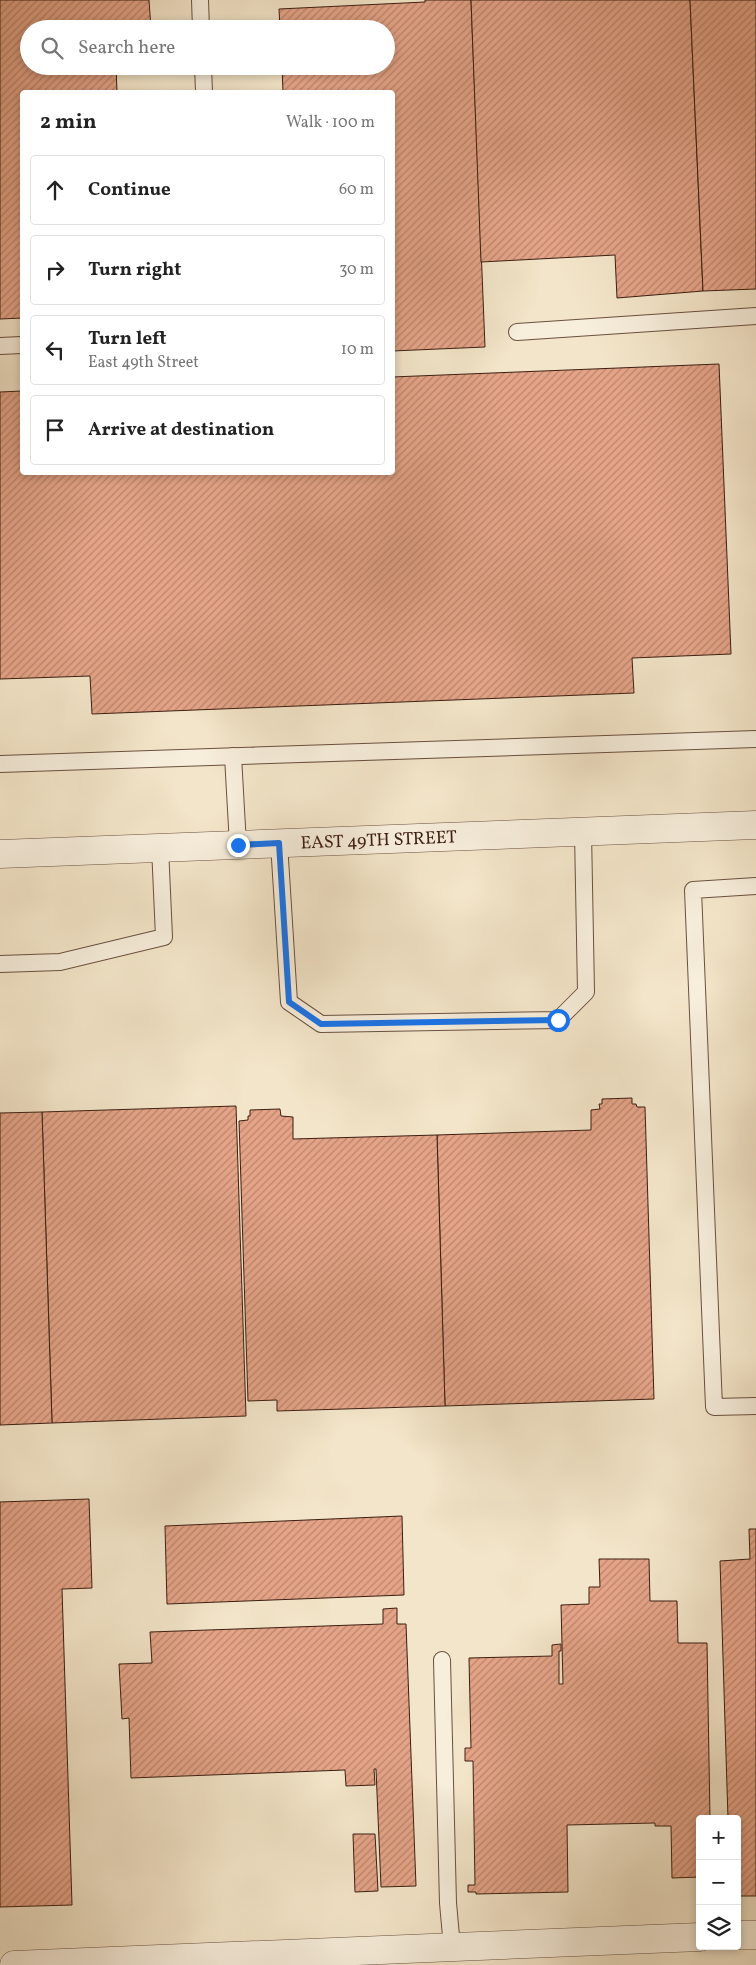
<!DOCTYPE html>
<html lang="en">
<head>
<meta charset="utf-8">
<style>
	body { margin:0; font-family:Vollkorn,serif; background:#f6f6f6; color:#222 }
	.controls { position:absolute; right:15px; bottom:15px; display:grid; overflow:hidden; border-radius:5px; box-shadow:0 2px 8px #0003 }
	.controls button { width:45px; height:45px; display:grid; place-items:center; padding:0; border:0; border-bottom:1px solid #e0e0e0; background:#fff; color:#222; font:25px sans-serif }
	.stop { position:absolute; width:15px; height:15px; margin:-11px; border:4px solid #1a73e8; border-radius:50%; background:#fff }
	.stop.end { background:#1a73e8; border-color:#fff; box-shadow:0 1px 5px #0008 }
	.list { margin:0; padding:0; list-style:none }
	h2 { display:flex; justify-content:space-between; align-items:center; height:65px; margin:0; padding:0 20px; font-size:21px }
	h2 small { font-size:16px; font-weight:400; color:#767676 }
	.list li { display:grid; grid-template-columns:32px 1fr auto; gap:15px; align-items:center; box-sizing:border-box; height:70px; margin:0 10px 10px; padding:0 10px; border:1px solid #e0e0e0; border-radius:5px }
	.list b { display:block; font-size:19px; white-space:nowrap }
	.list p { margin:0; font-size:16px; white-space:nowrap; color:#767676 }
	.list em { font-size:16px; font-style:normal; color:#767676 }
	.icon { flex:none; width:28px; height:28px; fill:none; stroke:currentColor; stroke-width:2; stroke-linecap:round; stroke-linejoin:round }
	.map { position:relative; flex:none; width:756px; height:1965px; overflow:hidden }
	.search { position:absolute; background:#fff; box-shadow:0 2px 8px #0003; left:20px; top:20px; width:375px; height:55px; display:flex; align-items:center; gap:12px; box-sizing:border-box; padding:0 18px; border-radius:28px; color:#767676; font-size:19px }
	.panel { position:absolute; background:#fff; box-shadow:0 2px 8px #0003; left:20px; top:90px; width:375px; height:385px; border-radius:5px }
	.map>svg:first-child { display:block }
</style>
</head>
<body>
<div class="map">
<svg width="756" height="1965" viewBox="0 0 756 1965">
	<defs>
		<pattern id="building-hatch" width="6" height="6" patternUnits="userSpaceOnUse" patternTransform="scale(1.25)"><rect width="6" height="6" fill="#e5a488"/><path d="M-1 1l2-2M0 6l6-6M5 7l2-2" fill="none" stroke="#bb856e"/></pattern>
	</defs>
	<rect width="100%" height="100%" fill="#f3e5c9"/>
	<filter id="stains"><feTurbulence type="fractalNoise" baseFrequency=".004" numOctaves="4"/><feColorMatrix values="0 0 0 0 .2 0 0 0 0 .09 0 0 0 0 .02 0 0 0 .5 -.17"/></filter>
	<radialGradient id="worn" r=".72"><stop offset=".6" stop-color="#630" stop-opacity="0"/><stop offset="1" stop-color="#630" stop-opacity=".3"/></radialGradient>
	<g fill="url(#building-hatch)" stroke="#3c1e11">
		<polygon points="0,0 149,0 151,29 29,29 29,66 116,66 117,92 22,92 22,318 0,319"/>
		<polygon points="425,0 471,0 485,347 392,351 392,92 283,92 282,66 386,66 386,29 280,29 279,9 425,2"/>
		<polygon points="471,0 690,0 703,291 617,298 615,255 481,262"/>
		<polygon points="690,0 756,0 756,289 703,291"/>
		<polygon points="719,364 731,654 632,658 634,693 92,714 90,676 0,679 0,392 22,391 22,472 392,472 392,377"/>
		<polygon points="632,1098 632,1104 636,1104 637,1107 645,1107 654,1399 445,1406 437,1135 591,1130 591,1110 600,1109 599,1104 602,1104 602,1099"/>
		<polygon points="236,1106 246,1416 52,1423 42,1112"/>
		<polygon points="280,1109 281,1116 293,1117 293,1139 437,1135 445,1406 277,1411 277,1400 248,1401 239,1121 248,1120 248,1116 250,1116 250,1110"/>
		<polygon points="42,1112 52,1423 0,1425 0,1113"/>
		<polygon points="89,1499 92,1588 62,1589 72,1905 0,1907 0,1502"/>
		<polygon points="402,1516 404,1595 167,1604 165,1526"/>
		<polygon points="749,1529 756,1529 756,1896 737,1896 737,1819 728,1819 720,1561 750,1559"/>
		<polygon points="599,1559 649,1559 650,1601 677,1601 678,1643 707,1643 710,1819 700,1819 700,1877 672,1878 671,1826 655,1826 655,1823 567,1825 568,1892 476,1894 476,1892 468,1892 468,1885 475,1885 473,1761 465,1761 465,1748 471,1748 469,1658 552,1656 552,1645 561,1644 561,1651 559,1651 559,1684 563,1684 561,1605 589,1604 589,1587 600,1587"/>
		<polygon points="397,1608 397,1624 406,1624 416,1886 381,1887 376,1769 374,1769 375,1785 346,1786 345,1770 131,1778 129,1718 122,1719 119,1664 152,1663 150,1632 383,1624 383,1609"/>
		<polygon points="353,1834 375,1834 378,1891 355,1892"/>
	</g>
	<g fill="none" stroke-linecap="round" stroke-linejoin="round">
		<defs>
			<g id="lane">
				<polyline points="200,0 201,29"/>
				<polyline points="203,66 204,92"/>
				<polyline points="517,332 756,316"/>
				<polyline points="0,346 22,345"/>
				<polyline points="233,756 238,845"/>
				<polyline points="0,764 756,739"/>
				<polyline points="279,843 289,1002 321,1024 558,1020 586,992 583,832"/>
				<polyline points="756,886 693,890 714,1407 756,1406"/>
				<polyline points="0,964 60,962 164,937 160,847"/>
				<polyline points="442,1660 448,1903 452,1947"/>
			</g>
			<g id="street">
				<path id="s1" d="M0 854 756 825"/>
				<polyline points="737,1935 756,1935"/>
				<polyline points="14,1965 700,1937"/>
			</g>
		</defs>
		<use href="#lane" stroke="#6a503f" stroke-width="18"/>
		<use href="#street" stroke="#6a503f" stroke-width="29"/>
		<use href="#lane" stroke="#f7eedc" stroke-width="16"/>
		<use href="#street" stroke="#f7eedc" stroke-width="28"/>
	</g>
	<g fill="none" stroke-linecap="round" stroke-linejoin="round">
		<polyline stroke="#1a73e8" stroke-width="6" points="238,845 279,843 289,1002 321,1024 558,1020"/>
	</g>
	<g text-anchor="middle" stroke-width="5" stroke-linejoin="round" paint-order="stroke">
		<g font-size="18" fill="#3c1e11" stroke="#f7eedc">
			<text dy="6" stroke="none"><textPath href="#s1" startOffset="379">EAST 49TH STREET</textPath></text>
		</g>
	</g>
	<rect width="100%" height="100%" filter="url(#stains)"/>
	<rect width="100%" height="100%" fill="url(#worn)"/>
</svg>
<div class="controls">
<button>+</button>
<button>−</button>
<button><svg class="icon" aria-label="layers" viewBox="0 0 24 24"><path d="M12 4l9 5-9 5-9-5zM3 14l9 5 9-5"/></svg></button>
</div>
<div class="stop" style="left:558px;top:1020px"></div>
<div class="stop end" style="left:238px;top:845px"></div>
<div class="search"><svg class="icon" aria-label="search" viewBox="0 0 24 24"><circle cx="10" cy="10" r="6"/><path d="M15 15l6 6"/></svg>Search here</div>
<section class="panel">
<h2>2 min<small>Walk · 100 m</small></h2>
<ul class="list">
<li><svg class="icon" aria-label="ahead" viewBox="0 0 24 24"><path d="M12 20V5M6 11l6-6 6 6"/></svg><div><b>Continue</b></div><em>60 m</em></li>
<li><svg class="icon" aria-label="right" viewBox="0 0 24 24"><path d="M7 20v-9h11M14 6l5 5-5 5"/></svg><div><b>Turn right</b></div><em>30 m</em></li>
<li><svg class="icon" aria-label="left" viewBox="0 0 24 24"><path d="M17 20v-9H6M10 6l-5 5 5 5"/></svg><div><b>Turn left</b><p>East 49th Street</p></div><em>10 m</em></li>
<li><svg class="icon" aria-label="arrive" viewBox="0 0 24 24"><path d="M6 21V4h12l-3 4 3 4H6"/></svg><div><b>Arrive at destination</b></div></li>
</ul>
</section>
</div>
</body>
</html>
